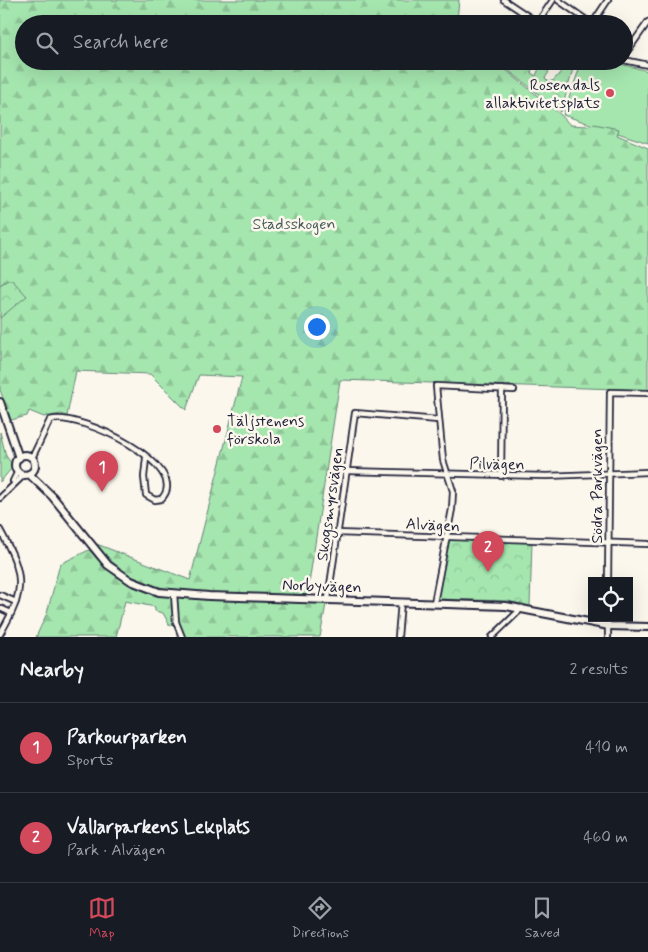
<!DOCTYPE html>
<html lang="en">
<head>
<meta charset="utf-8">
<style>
	body { margin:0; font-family:Mynerve,sans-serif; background:#20242c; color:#f1f3f6 }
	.controls { position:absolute; right:15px; bottom:15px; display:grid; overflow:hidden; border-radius:0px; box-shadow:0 5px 20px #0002 }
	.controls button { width:45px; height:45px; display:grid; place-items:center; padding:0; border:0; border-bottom:1px solid #363941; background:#171b24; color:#f1f3f6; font:25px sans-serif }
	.you { position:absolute; left:316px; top:326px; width:18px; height:18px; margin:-12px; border:4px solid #fff; border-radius:50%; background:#1a73e8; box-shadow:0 0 0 8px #1a73e833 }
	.badge { display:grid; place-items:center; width:32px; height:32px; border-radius:50%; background:#d1495b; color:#fff; font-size:16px; font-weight:700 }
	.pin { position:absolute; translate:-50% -41px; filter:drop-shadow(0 1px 2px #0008) }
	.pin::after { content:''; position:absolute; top:26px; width:18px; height:15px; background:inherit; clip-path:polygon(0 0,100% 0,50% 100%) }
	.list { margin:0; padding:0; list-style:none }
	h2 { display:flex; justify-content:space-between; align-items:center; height:65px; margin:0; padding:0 20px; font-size:21px }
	h2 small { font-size:16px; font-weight:400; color:#9ea1a6 }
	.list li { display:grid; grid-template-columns:32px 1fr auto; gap:15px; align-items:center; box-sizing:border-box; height:90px; padding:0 20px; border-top:1px solid #363941 }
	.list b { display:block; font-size:19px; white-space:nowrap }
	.list p { margin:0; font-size:16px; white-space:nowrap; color:#9ea1a6 }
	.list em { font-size:16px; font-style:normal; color:#9ea1a6 }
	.icon { flex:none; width:28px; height:28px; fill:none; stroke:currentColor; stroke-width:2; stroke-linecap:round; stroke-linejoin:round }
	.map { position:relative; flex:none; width:648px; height:637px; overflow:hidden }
	.search { position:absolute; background:#171b24; box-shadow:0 5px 20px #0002; left:15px; right:15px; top:15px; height:55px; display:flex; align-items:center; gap:12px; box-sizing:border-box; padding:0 18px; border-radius:28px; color:#9ea1a6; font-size:19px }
	.sheet { height:245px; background:#171b24 }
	nav { display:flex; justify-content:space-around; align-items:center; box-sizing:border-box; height:70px; border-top:1px solid #363941; background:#171b24; font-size:14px; color:#9ea1a6 }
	nav a { display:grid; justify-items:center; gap:2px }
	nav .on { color:#d1495b }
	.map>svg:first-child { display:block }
</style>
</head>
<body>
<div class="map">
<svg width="648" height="637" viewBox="0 0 648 637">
	<defs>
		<pattern id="forest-firs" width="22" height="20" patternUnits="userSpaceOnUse" patternTransform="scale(1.25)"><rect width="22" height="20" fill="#a5e6af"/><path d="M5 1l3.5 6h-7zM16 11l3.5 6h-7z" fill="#8ec597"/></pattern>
		<pattern id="park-crowns" width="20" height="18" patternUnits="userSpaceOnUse" patternTransform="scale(1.25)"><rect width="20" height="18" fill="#a5e6af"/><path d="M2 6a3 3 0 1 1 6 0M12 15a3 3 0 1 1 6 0" fill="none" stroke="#8ec597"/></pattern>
	</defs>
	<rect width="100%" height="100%" fill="#fbf7ec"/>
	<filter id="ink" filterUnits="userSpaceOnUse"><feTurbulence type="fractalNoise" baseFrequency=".02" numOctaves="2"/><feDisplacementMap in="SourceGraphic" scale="10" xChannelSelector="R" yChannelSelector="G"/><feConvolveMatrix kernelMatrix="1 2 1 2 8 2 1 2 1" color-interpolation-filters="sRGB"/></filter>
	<g filter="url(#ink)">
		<polygon fill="#a5e6af" stroke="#648475" points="582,61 609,61 648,71 648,143 563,115"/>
		<g fill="url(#forest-firs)" stroke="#648475">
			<path d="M0 0H459L457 20 466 24H24V61H495L561 115 570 125 588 126 594 124 619 129 617 135 648 148V390L340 380 306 603 326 604 320 637H182L176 622 170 626 163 613 155 611V607L125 601 116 637H36L47 613 60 564 89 550C114 578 133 592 172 597L175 611 177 590C138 585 119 571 94 543L190 580 242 377 199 375 186 410 150 374 76 371 67 416 61 414 44 417 29 411 27 416 11 420 0 390V315L8 280 0 285Z"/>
			<polygon points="0,432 6,456 12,464 11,469 0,482"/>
		</g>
		<g fill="url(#park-crowns)" stroke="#648475">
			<polygon points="521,61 532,69 531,73 536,76 540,66 549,72 545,78 549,82 554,80 563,69 554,62 575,62 561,112 498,62"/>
			<polygon points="8,280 12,280 27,296 0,318 0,285"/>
			<polygon points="446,537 532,541 530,606 508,601 437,599"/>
		</g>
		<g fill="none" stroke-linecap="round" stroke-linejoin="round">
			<defs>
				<g id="street">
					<polyline points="504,0 540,24"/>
					<polyline points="558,0 592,24"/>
					<polyline points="538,22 553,0"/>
					<polyline points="592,24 608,0"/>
					<polyline points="624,56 648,22"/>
					<polyline points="624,60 648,65"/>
					<path d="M32 458 50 420C80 411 194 467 161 499L155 500 146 495 144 477 146 458"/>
					<polyline points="346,471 547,476 648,472"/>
					<polyline points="501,476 502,389"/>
					<polyline points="13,481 18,471"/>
					<polyline points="0,498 25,474"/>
					<path d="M0 530C24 574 27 589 0 634"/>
					<polyline points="337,533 648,544"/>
					<polyline points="608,581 610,392 648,393"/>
					<polyline points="174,594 176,622 182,637"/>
					<polyline points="0,595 16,602"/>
					<polyline points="328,599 355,413 438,420"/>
					<polyline points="434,603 452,509 453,491 443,460 436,386 514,390"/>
					<polyline points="0,608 11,613"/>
					<polyline points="398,637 401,602"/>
					<polyline points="492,637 522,608"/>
					<polyline points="608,637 608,618"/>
				</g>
				<g id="secondary">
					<polyline points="0,402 19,458"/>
					<circle cx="25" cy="465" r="10"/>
					<polyline points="29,474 52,496 108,565 131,581 159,592 209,596 506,606 609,626 648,627"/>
				</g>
			</defs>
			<use href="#street" stroke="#22223b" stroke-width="8"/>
			<use href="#secondary" stroke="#22223b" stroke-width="10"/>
			<use href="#street" stroke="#fbf7ec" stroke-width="4.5"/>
			<use href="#secondary" stroke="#fbf7ec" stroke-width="6"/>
		</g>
	</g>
	<g fill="#d1495b" stroke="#fbf7ec" stroke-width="2">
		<circle cx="610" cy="93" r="5"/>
		<circle cx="217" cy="429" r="5"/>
	</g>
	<g text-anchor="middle" stroke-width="5" stroke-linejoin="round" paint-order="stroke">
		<g font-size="16" fill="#22223b" stroke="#fbf7ec" text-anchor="end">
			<text x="600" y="90">Rosendals<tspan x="600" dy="18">allaktivitetsplats</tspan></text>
			<text x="227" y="426" text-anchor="start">Täljstenens<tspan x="227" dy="18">förskola</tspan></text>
		</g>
		<g font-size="16" fill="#495d5e" stroke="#fbf7ec">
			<text x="294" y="229">Stadsskogen</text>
		</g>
		<g font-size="16" fill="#22223b" stroke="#fbf7ec">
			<text transform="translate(497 463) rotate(1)" y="6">Pilvägen</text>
			<text transform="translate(596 486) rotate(-90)" y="6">Södra Parkvägen</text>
			<text transform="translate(329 504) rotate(-82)" y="6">Skogsmyrsvägen</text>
			<text transform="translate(433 524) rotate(3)" y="6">Alvägen</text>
			<text transform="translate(322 585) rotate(2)" y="6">Norbyvägen</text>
		</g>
	</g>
</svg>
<div class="controls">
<button><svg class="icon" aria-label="locate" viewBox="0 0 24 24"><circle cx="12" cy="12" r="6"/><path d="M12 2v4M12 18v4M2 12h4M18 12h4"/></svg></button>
</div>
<div class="you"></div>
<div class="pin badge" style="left:102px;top:492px">1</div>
<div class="pin badge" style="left:488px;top:572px">2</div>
<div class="search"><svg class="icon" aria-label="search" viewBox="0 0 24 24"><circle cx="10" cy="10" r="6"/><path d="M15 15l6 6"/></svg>Search here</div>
</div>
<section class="sheet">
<h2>Nearby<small>2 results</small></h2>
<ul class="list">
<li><span class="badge">1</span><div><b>Parkourparken</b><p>Sports</p></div><em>410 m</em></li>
<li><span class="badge">2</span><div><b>Vallarparkens Lekplats</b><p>Park · Alvägen</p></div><em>460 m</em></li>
</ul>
</section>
<nav>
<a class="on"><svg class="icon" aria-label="map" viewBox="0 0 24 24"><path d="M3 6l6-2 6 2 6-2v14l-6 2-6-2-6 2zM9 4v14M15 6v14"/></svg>Map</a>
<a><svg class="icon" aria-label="directions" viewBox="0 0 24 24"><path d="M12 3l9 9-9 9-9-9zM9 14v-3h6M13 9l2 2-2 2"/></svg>Directions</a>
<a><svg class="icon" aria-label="saved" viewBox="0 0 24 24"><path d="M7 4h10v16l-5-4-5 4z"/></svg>Saved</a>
</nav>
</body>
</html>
